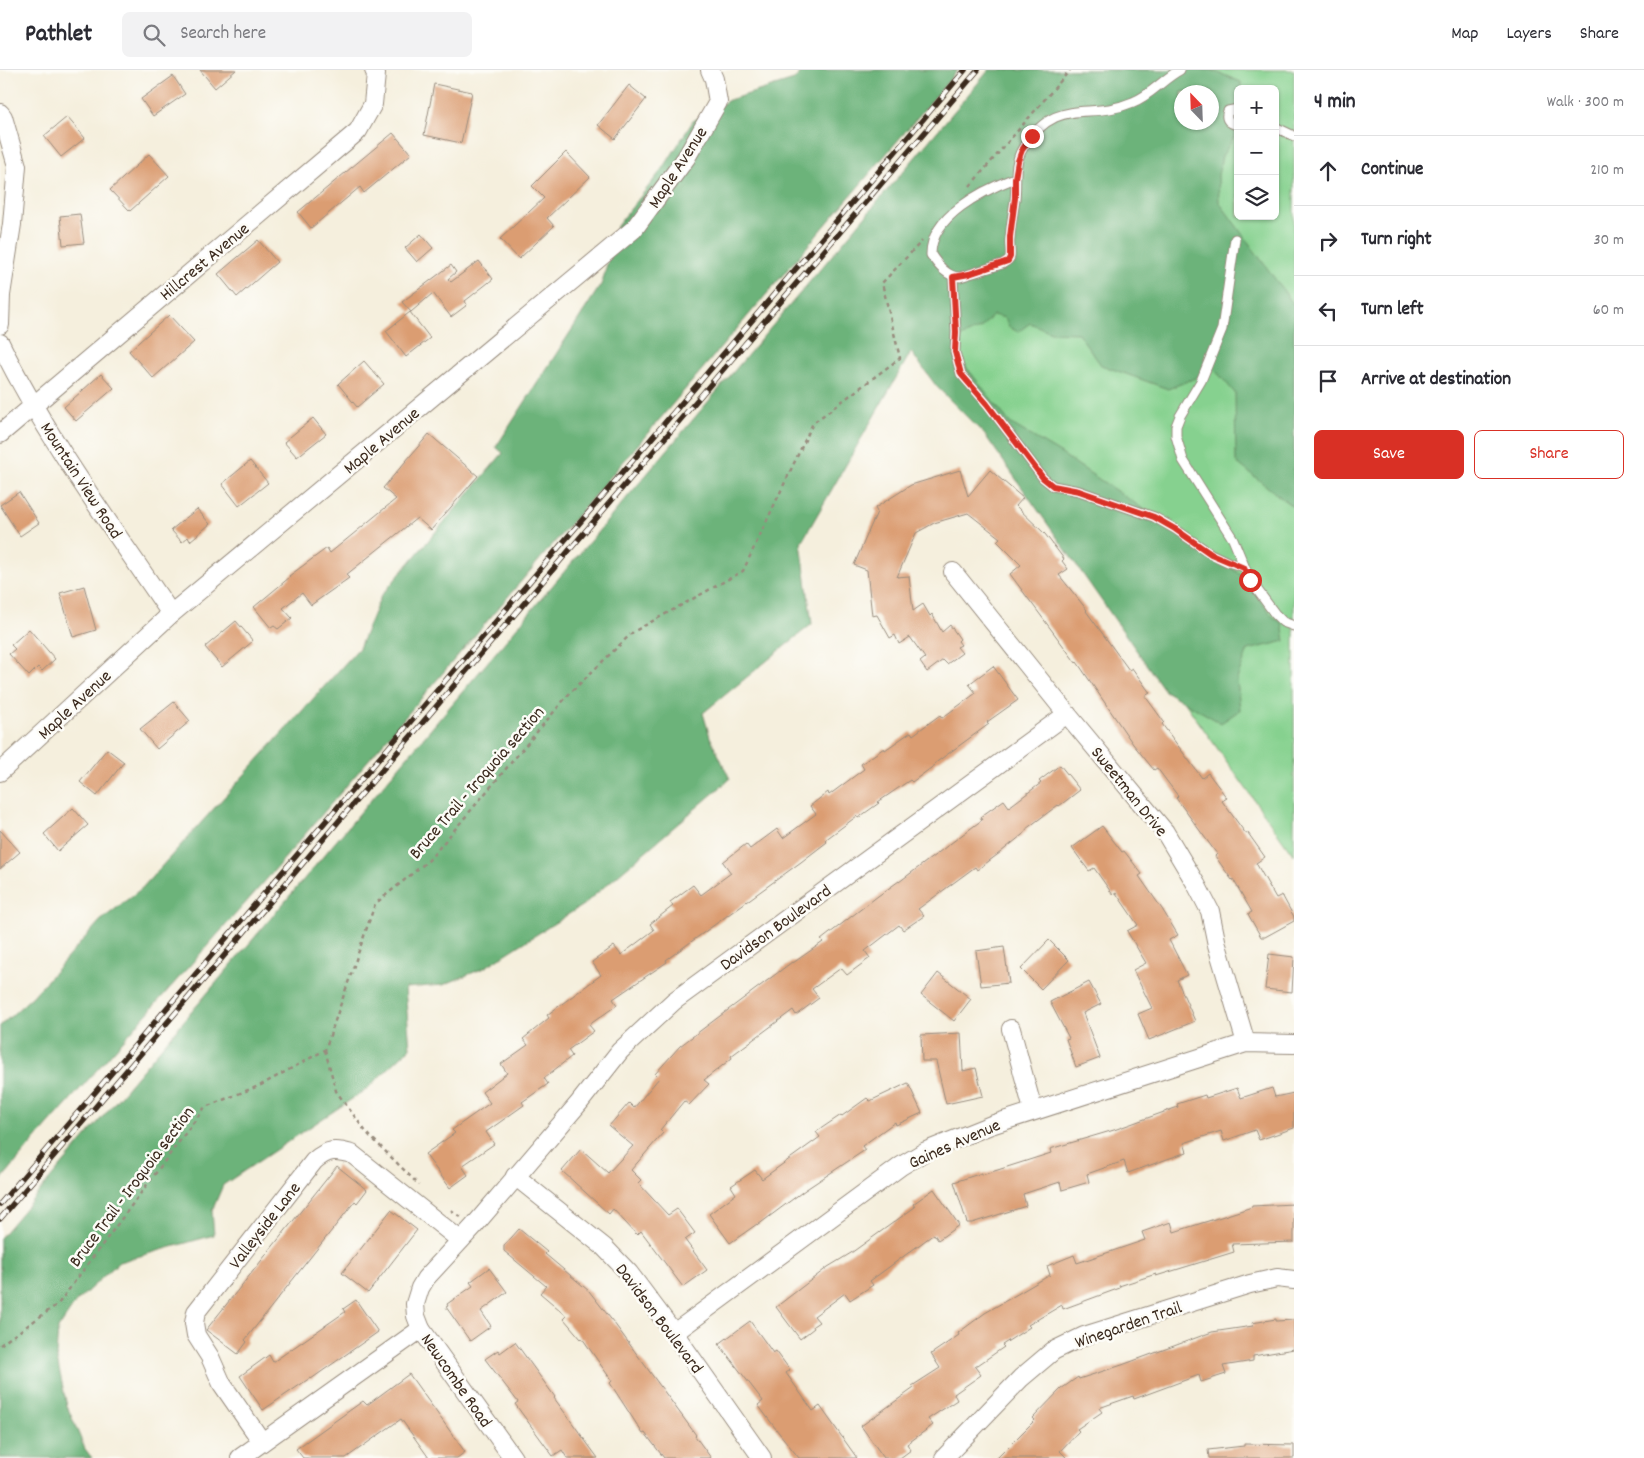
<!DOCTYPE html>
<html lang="en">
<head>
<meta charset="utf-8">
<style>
	body { margin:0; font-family:Dekko,sans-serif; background:#f2f2f3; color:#2b2b33 }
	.controls { position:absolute; right:15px; top:15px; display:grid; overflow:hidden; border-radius:8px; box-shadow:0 1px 4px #0004 }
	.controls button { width:45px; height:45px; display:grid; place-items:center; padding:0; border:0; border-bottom:1px solid #e1e1e2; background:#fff; color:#2b2b33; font:25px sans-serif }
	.compass { position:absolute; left:1174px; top:15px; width:45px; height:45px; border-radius:50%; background:#fff; box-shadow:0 1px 4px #0004; rotate:337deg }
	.stop { position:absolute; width:15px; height:15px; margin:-11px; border:4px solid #d93025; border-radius:50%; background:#fff }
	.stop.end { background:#d93025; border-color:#fff; box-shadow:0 1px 5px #0008 }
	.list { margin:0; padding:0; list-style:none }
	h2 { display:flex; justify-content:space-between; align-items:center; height:65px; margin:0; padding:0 20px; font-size:21px }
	h2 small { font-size:16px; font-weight:400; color:#7c7c81 }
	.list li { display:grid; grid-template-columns:32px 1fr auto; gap:15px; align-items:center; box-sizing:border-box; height:70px; padding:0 20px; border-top:1px solid #e1e1e2 }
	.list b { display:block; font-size:19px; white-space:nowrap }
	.list em { font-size:16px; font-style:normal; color:#7c7c81 }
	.actions { display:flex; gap:10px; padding:15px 20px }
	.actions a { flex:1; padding:11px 0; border:1px solid #d93025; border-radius:8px; text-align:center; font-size:18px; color:#d93025 }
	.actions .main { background:#d93025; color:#fff }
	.icon { flex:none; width:28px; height:28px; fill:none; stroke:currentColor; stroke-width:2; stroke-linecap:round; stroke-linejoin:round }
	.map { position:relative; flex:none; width:1294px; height:1388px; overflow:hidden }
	header { display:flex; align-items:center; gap:30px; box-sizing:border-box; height:70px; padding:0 25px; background:#fff; border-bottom:1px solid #e1e1e2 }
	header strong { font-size:24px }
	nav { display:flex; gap:28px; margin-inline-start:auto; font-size:18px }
	.search { width:350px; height:45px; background:#f2f2f3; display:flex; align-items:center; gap:12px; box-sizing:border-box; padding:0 18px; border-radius:8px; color:#7c7c81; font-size:19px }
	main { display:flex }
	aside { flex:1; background:#fff }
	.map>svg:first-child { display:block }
</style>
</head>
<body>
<header>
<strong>Pathlet</strong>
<div class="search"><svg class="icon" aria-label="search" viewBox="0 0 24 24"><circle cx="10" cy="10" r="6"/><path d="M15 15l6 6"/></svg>Search here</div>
<nav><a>Map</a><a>Layers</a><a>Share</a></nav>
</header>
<main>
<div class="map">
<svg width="1294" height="1388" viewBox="0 0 1294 1388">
	<rect width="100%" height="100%" fill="#fdfcf7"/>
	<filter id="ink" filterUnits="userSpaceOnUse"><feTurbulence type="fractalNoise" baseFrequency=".02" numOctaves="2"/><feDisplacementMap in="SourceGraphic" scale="10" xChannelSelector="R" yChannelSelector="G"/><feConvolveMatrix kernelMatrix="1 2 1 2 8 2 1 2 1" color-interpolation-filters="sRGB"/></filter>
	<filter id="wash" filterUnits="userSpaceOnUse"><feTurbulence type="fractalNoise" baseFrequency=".0096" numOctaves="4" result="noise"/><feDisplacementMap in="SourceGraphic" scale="20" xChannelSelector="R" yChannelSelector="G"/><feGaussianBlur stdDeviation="1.12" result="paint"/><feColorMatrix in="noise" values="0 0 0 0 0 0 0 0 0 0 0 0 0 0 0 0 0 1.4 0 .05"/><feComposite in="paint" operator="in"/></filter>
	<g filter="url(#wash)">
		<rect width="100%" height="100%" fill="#f5efdd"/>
		<path fill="#86d18f" stroke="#607e56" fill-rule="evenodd" d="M1068 0H1294V786L888 216ZM1238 19H1275V146H1238ZM1182 22H1212V52H1182Z"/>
		<g fill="#6cb37a" stroke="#546e4c" fill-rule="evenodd">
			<polygon points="803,0 958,0 266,810 39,1065 0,1111 0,956 33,926 100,851 142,818 359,578 381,526 503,383 496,377 602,213 617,156 664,97 693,51 729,30 794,10"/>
			<path d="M989 0H1211L1241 12V19H1238V61L1222 86 1218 105 1219 132 1294 235V438L1236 392 1235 323 1215 300 1168 319 1101 295 1078 263 1051 262 1030 253 1018 262 1009 257 1005 248 993 245 981 258 961 267 960 289 1010 353 1060 383 1240 504 1272 546 1282 553 1285 571 1248 580 1237 609 1240 640 1221 653 1165 621 985 365 937 317 911 282 801 473 812 554 703 643 710 667 730 709 583 835 484 898 443 915 405 918 410 978 367 1019 223 1115 212 1141 214 1165 119 1192 76 1232 58 1259 56 1285 67 1336 85 1379 92 1388H0V1168ZM1182 22H1212V52H1182Z"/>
		</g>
		<g id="blocks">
			<g fill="#db9d72">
				<polygon points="200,0 236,0 215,18"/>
				<polygon points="173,6 185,24 153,46 141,29"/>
				<polygon points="434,14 472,22 461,73 424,65"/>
				<polygon points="629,15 646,29 615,69 598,55"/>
				<polygon points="67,47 85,68 61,87 44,66"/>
				<polygon points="393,63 411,84 364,123 360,117 311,158 298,142"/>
				<polygon points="566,82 590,107 547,148 554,156 519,189 500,169 544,128 532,116"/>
				<polygon points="149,84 169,106 130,141 110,120"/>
				<polygon points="80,144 84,173 63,175 60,146"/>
				<polygon points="421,164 433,178 417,192 405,178"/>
				<polygon points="258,170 277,192 237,227 218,204"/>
				<polygon points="479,191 493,209 465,231 467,235 451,247 433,223 411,242 402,232 451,195 456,202 448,209 451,212"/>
				<polygon points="410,242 430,268 406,287 386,261"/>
				<polygon points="169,245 194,272 153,308 129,281"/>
				<polygon points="364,291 384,314 357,337 338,314"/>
				<polygon points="101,304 114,318 76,351 64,337"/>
				<polygon points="313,348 326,364 297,387 284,372"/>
				<polygon points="429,364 478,406 431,460 417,448 346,505 349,508 311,535 302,523 283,538 292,548 278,559 274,556 271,558 254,537 290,507 289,506 327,478 330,483 396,429 383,418"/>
				<polygon points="250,391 268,413 239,436 222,414"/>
				<polygon points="960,400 968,426 990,400 1023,428 1016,436 1045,464 1064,489 1062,491 1068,499 1059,505 1087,540 1086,541 1129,600 1132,598 1150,623 1145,626 1164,652 1162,654 1184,684 1202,708 1208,703 1227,728 1222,731 1246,764 1248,763 1265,787 1256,793 1276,828 1282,825 1294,847 1294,851 1265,867 1261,867 1248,844 1252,842 1233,809 1232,810 1215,786 1217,784 1176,728 1178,726 1157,698 1154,700 1133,674 1077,592 1076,593 1010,504 1021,495 997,471 1000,468 968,443 934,453 916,463 897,507 909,506 913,541 923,534 930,546 932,544 942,562 950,555 960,569 958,571 961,575 957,577 962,583 947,594 943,590 927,602 920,592 925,588 910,567 899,574 895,565 890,568 877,545 872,546 867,500 854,495 877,442 875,438 911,415"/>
				<polygon points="19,422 39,453 20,466 0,435"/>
				<polygon points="197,439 210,454 190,471 188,467 182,472 171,460"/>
				<polygon points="84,516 96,560 73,567 60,523"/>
				<polygon points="236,551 253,571 222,597 205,577"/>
				<polygon points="29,559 55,589 42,601 38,597 29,606 9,584 15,579 11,575"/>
				<polygon points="993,596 1018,630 987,652 989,654 934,694 935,695 912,712 910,710 878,732 879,733 858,748 857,746 825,770 827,772 801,792 666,890 667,892 613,929 617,935 589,955 594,961 568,980 572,986 544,1008 548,1014 522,1032 524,1035 486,1062 494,1074 462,1096 468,1105 450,1118 425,1084 455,1063 452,1060 490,1033 482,1022 507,1003 501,994 528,975 523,969 549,948 547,945 601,905 592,892 614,876 621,885 654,860 650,854 673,836 670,832 693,815 701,825 731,803 723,792 746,774 750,779 777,759 783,768 816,744 810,736 828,722 829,725 864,699 861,694 884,678 885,680 911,662 913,665 940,645 942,648 976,623 969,614"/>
				<polygon points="174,632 190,651 157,679 140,659"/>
				<polygon points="107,679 124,692 97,726 80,712"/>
				<polygon points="1060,695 1080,720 1059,736 1058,735 1026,759 1027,761 1001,782 977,800 975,797 918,839 924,846 903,860 899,855 865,881 870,888 847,905 841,898 812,919 819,928 796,945 793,940 731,986 732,988 704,1010 709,1014 689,1035 684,1031 660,1060 663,1063 631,1100 641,1110 638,1113 668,1145 677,1139 695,1163 685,1170 707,1200 683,1217 641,1161 637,1165 613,1139 609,1144 562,1101 581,1079 608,1103 633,1076 609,1056 629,1033 634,1038 659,1008 655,1004 680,976 792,892 793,893 823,872 821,870 878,826 899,811 899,812 982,750 980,747 1004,730 1009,737 1041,713 1039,711"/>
				<polygon points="73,738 88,755 58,781 44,764"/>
				<polygon points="1102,756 1122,782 1124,781 1142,804 1139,806 1162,839 1178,865 1169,870 1187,905 1177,910 1195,951 1149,970 1138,944 1152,938 1133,900 1146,893 1127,861 1138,855 1116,823 1113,825 1094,798 1089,801 1072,778"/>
				<polygon points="0,760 20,782 0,799"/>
				<polygon points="1049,870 1069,890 1041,919 1021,899"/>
				<polygon points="1004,877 1009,913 981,916 976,881"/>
				<polygon points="1269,884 1294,887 1292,922 1265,919"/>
				<polygon points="938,903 971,929 954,951 921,925"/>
				<polygon points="1089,912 1101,934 1083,943 1100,988 1076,997 1066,969 1069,968 1050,932"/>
				<polygon points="961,963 963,1001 976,998 983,1026 946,1034 936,991 922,991 921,965"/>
				<polygon points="908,1013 922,1043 896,1055 895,1052 862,1076 865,1080 805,1120 758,1155 757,1154 730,1173 709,1144 736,1124 731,1116 755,1100 762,1109 820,1067 816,1062 841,1045 842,1046 867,1028 870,1031"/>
				<polygon points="1237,1018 1241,1028 1272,1018 1275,1027 1294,1023 1294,1058 1259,1070 1255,1060 1224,1071 1221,1061 1184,1073 1187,1082 1128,1103 1124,1091 1087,1104 1089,1112 1062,1120 1060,1112 1023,1124 1026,1136 972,1153 967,1153 954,1112 982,1103 982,1105 1051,1083 1050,1079 1114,1060 1178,1037 1177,1034 1205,1025 1206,1028"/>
				<polygon points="337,1096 367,1120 357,1133 355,1131 245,1270 247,1272 238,1284 206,1260"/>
				<polygon points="934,1119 959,1155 938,1170 934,1164 870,1211 873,1215 850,1230 845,1223 814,1246 819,1252 813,1256 814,1258 800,1269 776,1237 828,1197 851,1183 915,1137 913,1134"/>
				<polygon points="1294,1134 1294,1172 1232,1174 1234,1182 1156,1206 1156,1204 1119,1216 1120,1218 1063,1239 1062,1235 1028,1255 1030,1257 1002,1275 1004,1277 975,1297 981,1305 954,1324 957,1330 928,1349 933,1355 907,1374 911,1380 900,1388 884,1388 861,1356 914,1318 912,1316 940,1298 931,1284 959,1265 958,1263 985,1243 1050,1205 1047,1196 1074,1185 1077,1193 1145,1170 1142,1162 1171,1152 1174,1162 1252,1137 1252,1136"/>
				<polygon points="391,1140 417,1160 368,1223 342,1203"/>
				<polygon points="519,1159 547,1182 545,1184 589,1221 614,1253 696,1365 695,1366 711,1388 664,1388 645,1363 643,1364 610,1313 612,1311 582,1268 581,1269 564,1249 567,1246 540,1223 546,1216 504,1181 504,1176"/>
				<polygon points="489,1198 507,1222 481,1241 491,1256 470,1271 446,1237 448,1236 447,1234 473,1216 470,1212"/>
				<polygon points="356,1230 378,1262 311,1309 310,1308 263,1340 240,1306 269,1285 273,1292 345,1242 343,1239"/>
				<polygon points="1276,1249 1276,1251 1294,1250 1294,1279 1253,1286 1253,1291 1223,1296 1226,1304 1201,1312 1199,1305 1134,1329 1133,1326 1099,1338 1102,1342 1077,1359 1079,1361 1060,1381 1067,1388 997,1388 1035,1350 1033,1348 1061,1319 1078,1307 1079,1309 1122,1295 1212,1262 1253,1256 1252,1253"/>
				<polygon points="750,1251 773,1283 776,1281 790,1300 786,1303 813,1341 820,1336 857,1388 799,1388 776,1359 758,1335 763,1331 719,1274"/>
				<polygon points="515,1272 555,1327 554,1328 598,1388 567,1388 562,1380 553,1386 515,1334 518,1332 485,1289 498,1280 500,1283"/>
				<polygon points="409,1304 465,1382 457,1388 429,1388 401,1349 346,1388 303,1388 296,1379 363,1331 367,1335"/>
				<polygon points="1244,1374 1294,1375 1294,1388 1209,1388 1208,1380 1244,1376"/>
			</g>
		</g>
	</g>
	<g filter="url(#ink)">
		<use href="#blocks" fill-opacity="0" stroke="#988c7e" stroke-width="1"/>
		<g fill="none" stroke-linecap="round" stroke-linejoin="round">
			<defs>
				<g id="service">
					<path d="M1238 39 1228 41C1225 48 1228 52 1234 54L1238 53"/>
					<polyline points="1275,57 1294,66"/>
					<path d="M1015 108C984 120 930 146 931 185 938 195 947 207 960 207L1002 194C1005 192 1009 191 1010 187 1011 181 1009 174 1010 168 1011 155 1013 143 1015 130 1017 113 1013 94 1023 78 1058 24 1087 52 1133 32 1151 25 1163 9 1180 0"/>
					<polyline points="1235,169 1222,259 1201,311 1180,346 1176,356 1176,366 1183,390 1233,469 1250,510 1275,544 1283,552 1294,556"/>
					<polyline points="953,207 956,262 955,282 961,304 987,334 1043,408 1053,416 1079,421 1154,447 1175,459 1211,484 1228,492 1244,497"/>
				</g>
				<g id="minor">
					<polyline points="0,43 3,47 17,96 12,154 1,225 0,255"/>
					<path d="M0 273C47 369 111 455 171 544"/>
					<polyline points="0,364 358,61 373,34 376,4 374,0"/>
					<polyline points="953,502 1067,644 1165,762 1196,814 1210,841 1217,875 1246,973"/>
					<polyline points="0,702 171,544 634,159 686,88 718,32 714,9 710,0"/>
					<polyline points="1011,959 1033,1040"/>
					<polyline points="515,1106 604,1177 629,1203 674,1263 762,1388"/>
					<polyline points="674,1263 901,1096 926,1081 991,1055 1246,973 1294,974"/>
					<path d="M262 1372 222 1314 210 1287 196 1265 194 1253 196 1242 314 1091C328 1079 335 1079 352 1084L460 1170"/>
					<polyline points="240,1388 421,1259"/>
					<polyline points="513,1388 421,1259 416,1246 415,1234 420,1218 426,1208 473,1157 579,1033 620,981 674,931 1067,644"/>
					<polyline points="944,1388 1021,1308 1053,1281 1084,1266 1250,1214 1277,1208 1294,1210"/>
				</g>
			</defs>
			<use href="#service" stroke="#988c7e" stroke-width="11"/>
			<use href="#minor" stroke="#988c7e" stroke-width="20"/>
			<g stroke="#988c7e" stroke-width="2.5" stroke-dasharray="4 4" stroke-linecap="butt">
				<polyline points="970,116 1070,0"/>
				<polyline points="325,980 336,1021 366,1062 419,1115"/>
				<polyline points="451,1140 461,1147"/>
				<polyline points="0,1275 58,1234 205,1037 261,1015 325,980 375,834 429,790 569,624 633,562 743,501 813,353 900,288 882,213 922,171"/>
			</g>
			<use href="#service" stroke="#fff" stroke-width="9"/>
			<use href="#minor" stroke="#fff" stroke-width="18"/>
			<defs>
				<g id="rail">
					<polyline points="0,1134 965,0"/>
					<polyline points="0,1149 978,0"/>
				</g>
			</defs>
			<use href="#rail" stroke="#3b2a1e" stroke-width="5.5"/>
			<use href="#rail" stroke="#fdfcf7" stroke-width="4" stroke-dasharray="11" stroke-linecap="butt"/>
		</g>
	</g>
	<g fill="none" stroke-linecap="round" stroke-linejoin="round" filter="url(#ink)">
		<polyline stroke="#d93025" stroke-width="6" points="1032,66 1022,80 1018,91 1015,108 1015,128 1010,167 1010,187 1008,191 969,204 953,207 956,262 955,282 961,304 987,334 1043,408 1053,416 1079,421 1154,447 1175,459 1211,484 1244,498 1250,510"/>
	</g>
	<g text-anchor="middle" stroke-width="5" stroke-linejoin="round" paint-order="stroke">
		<g font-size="18" fill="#3b2a1e" stroke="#fdfcf7">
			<text transform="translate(677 97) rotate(-57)" y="6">Maple Avenue</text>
			<text transform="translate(204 191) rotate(-40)" y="6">Hillcrest Avenue</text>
			<text transform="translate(381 370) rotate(-40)" y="6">Maple Avenue</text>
			<text transform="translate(82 410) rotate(57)" y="6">Mountain View Road</text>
			<text transform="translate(74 634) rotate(-43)" y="6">Maple Avenue</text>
			<text transform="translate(476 712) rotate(-49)" y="6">Bruce Trail - Iroquoia section</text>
			<text transform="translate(1130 721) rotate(51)" y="6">Sweetman Drive</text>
			<text transform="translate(775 857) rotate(-36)" y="6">Davidson Boulevard</text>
			<text transform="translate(954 1073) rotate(-24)" y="6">Gaines Avenue</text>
			<text transform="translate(131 1116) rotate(-53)" y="6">Bruce Trail - Iroquoia section</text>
			<text transform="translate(264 1155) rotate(-52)" y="6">Valleyside Lane</text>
			<text transform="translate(660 1248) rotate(53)" y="6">Davidson Boulevard</text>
			<text transform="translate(1128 1254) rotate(-19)" y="6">Winegarden Trail</text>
			<text transform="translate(457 1310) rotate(55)" y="6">Newcombe Road</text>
		</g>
	</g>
</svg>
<div class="controls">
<button>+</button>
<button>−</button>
<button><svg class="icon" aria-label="layers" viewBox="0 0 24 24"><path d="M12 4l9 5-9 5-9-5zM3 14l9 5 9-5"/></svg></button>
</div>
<svg class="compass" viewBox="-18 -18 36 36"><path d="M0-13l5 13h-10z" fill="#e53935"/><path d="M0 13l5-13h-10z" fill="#7c7c81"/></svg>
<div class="stop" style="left:1250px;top:510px"></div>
<div class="stop end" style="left:1032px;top:66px"></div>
</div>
<aside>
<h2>4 min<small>Walk · 300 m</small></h2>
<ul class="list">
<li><svg class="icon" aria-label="ahead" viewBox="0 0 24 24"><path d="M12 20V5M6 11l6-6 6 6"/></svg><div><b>Continue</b></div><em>210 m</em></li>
<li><svg class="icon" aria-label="right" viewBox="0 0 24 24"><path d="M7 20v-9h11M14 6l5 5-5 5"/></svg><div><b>Turn right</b></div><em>30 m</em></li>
<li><svg class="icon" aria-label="left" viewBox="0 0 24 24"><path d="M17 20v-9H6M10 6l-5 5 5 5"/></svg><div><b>Turn left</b></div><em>60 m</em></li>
<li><svg class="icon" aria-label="arrive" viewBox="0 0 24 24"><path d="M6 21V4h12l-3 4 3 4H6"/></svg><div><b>Arrive at destination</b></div></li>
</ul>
<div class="actions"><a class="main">Save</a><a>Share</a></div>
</aside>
</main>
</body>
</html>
